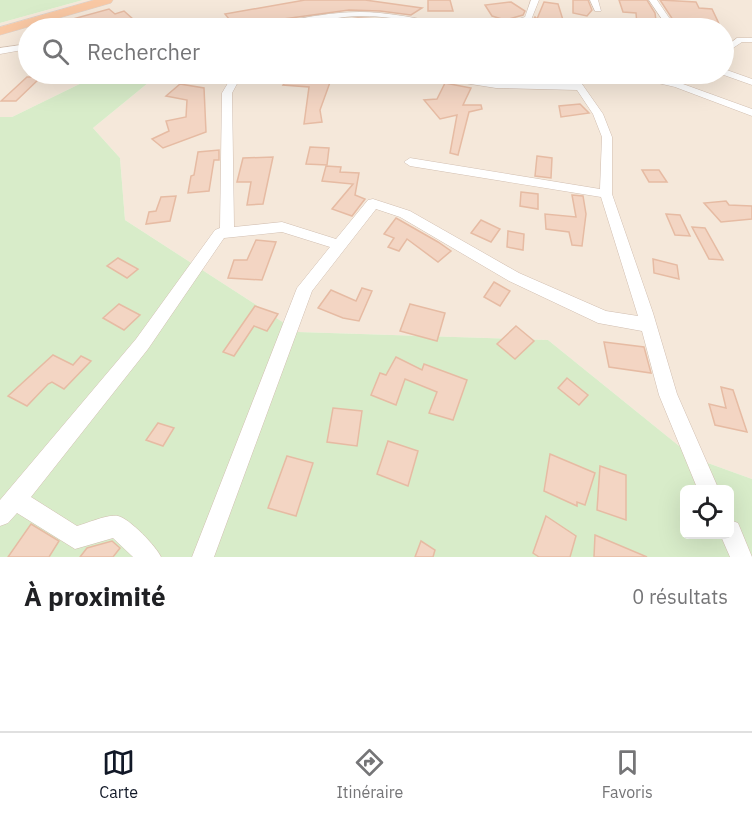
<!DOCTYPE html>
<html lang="fr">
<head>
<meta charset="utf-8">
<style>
	body { margin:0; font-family:"IBM Plex Sans",sans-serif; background:#f6f6f6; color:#202124 }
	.controls { position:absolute; right:18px; bottom:18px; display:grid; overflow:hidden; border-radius:9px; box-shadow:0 6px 24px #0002 }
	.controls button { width:54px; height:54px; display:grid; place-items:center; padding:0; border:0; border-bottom:2px solid #e0e0e0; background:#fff; color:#202124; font:30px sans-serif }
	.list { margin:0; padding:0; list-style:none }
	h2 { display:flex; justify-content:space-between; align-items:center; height:78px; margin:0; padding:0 24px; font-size:26px }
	h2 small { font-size:20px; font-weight:400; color:#757577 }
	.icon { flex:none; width:33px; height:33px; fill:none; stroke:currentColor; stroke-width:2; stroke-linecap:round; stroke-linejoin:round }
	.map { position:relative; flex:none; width:752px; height:557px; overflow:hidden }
	.search { position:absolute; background:#fff; box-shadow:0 6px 24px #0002; left:18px; right:18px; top:18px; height:66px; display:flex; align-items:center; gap:15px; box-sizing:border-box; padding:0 21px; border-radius:33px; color:#757577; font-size:22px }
	.sheet { height:174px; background:#fff }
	nav { display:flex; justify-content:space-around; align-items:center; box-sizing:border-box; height:84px; border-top:2px solid #e0e0e0; background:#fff; font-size:16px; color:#757577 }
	nav a { display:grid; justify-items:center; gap:3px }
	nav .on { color:#111827 }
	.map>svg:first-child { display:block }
</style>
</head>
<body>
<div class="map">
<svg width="752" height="557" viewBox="0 0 752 557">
	<rect width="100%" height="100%" fill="#fdf6ec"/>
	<polygon fill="#f5e8da" points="83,0 752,0 752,479 694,458 548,340 298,332 125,220 120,158 93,128 159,74 724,74 724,28 28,28 28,74 100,74 12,117 0,117 0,23"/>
	<g fill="#d8ecc9" fill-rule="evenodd">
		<polygon points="0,0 83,0 0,23"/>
		<path d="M100 74H159L93 128 120 158 125 220 298 332 548 340 694 458 752 479V557H0V117H12ZM684 490H730V534H684Z"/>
	</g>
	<g fill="#f3d5c3" stroke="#e6bba3" stroke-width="1.5">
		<polygon points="305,0 365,0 422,8 411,15 380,11 349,10 276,20 258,25 257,20 233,24 225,14"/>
		<polygon points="428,0 450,0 453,11 428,11"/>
		<polygon points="573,0 588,0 592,10 587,16 573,13"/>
		<polygon points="619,0 647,0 655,13 657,28 637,25 636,13 623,12"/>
		<polygon points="660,0 696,2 699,8 712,9 721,28 697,28 694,24 675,23"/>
		<polygon points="511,2 525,11 523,15 505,20 492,16 485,5"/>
		<polygon points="544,2 558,4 563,20 561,20 561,25 544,24 552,28 541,28 525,24 532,22 535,17 537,19"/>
		<polygon points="109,9 115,14 124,11 142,27 52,28 51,25"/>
		<polygon points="358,18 380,19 402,22 393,28 367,28 334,21"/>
		<polygon points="291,74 333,74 320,110 322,122 304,124 309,87 283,85"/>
		<polygon points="27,77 41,77 16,101 1,101"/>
		<polygon points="445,83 471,88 463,105 481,105 482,109 469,112 458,155 450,153 457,115 440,119 424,100 437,99"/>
		<polygon points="180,84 204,88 206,132 163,148 152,139 169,131 166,121 186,117 187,100 166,96"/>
		<polygon points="580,104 589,113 561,117 559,106"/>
		<polygon points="310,147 329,148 327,165 306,164"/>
		<polygon points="219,150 219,160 214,160 209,191 188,193 191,176 194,175 198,152"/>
		<polygon points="537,156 552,158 551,178 535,176"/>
		<polygon points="273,157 263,204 247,205 251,182 237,182 243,158"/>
		<polygon points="326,166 341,167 340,172 359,173 355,195 365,199 352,216 332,209 353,184 322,181"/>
		<polygon points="642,170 659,170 667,182 649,182"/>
		<polygon points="521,192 538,194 538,209 520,206"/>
		<polygon points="572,195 583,196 586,214 582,246 572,245 569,232 546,229 545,214 576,217"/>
		<polygon points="176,196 170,221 146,224 149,212 156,211 161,197"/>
		<polygon points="726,201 729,205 752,206 752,219 721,222 704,203"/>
		<polygon points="666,214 680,215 690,236 675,235"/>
		<polygon points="396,218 438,242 451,251 438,262 407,239 399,251 388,247 394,238 384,234"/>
		<polygon points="481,220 500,229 491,242 471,233"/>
		<polygon points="692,227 705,228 723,260 709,259"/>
		<polygon points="508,231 524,234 523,250 507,247"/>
		<polygon points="256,240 276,242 262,280 228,278 234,260 247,260"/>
		<polygon points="118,258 138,269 127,278 107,266"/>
		<polygon points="653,259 677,265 679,279 654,273"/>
		<polygon points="494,282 510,291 500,306 484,297"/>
		<polygon points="362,288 372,291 359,321 343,318 318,308 331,290 356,301"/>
		<polygon points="119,304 140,315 124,330 103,318"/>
		<polygon points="410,304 445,313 437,341 400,331"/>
		<polygon points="255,306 278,314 267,331 254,326 234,356 223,352"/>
		<polygon points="516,326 534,341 515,359 497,344"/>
		<polygon points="604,342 644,347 651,373 609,367"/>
		<polygon points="53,355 73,365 81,356 91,361 64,389 52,382 48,384 27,406 8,396"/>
		<polygon points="396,357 422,370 424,364 467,380 453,420 429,413 437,392 405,379 396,405 371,395 380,373 386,375"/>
		<polygon points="567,378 588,395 579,405 558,388"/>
		<polygon points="721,387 733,390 747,432 715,425 709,404 726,408"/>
		<polygon points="333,408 362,411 357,446 327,442"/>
		<polygon points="158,423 174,428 163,446 146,440"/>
		<polygon points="388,441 418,451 408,486 377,474"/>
		<polygon points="550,454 595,473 585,505 577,502 577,506 544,491"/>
		<polygon points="287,456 313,463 296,516 268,508"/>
		<polygon points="600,466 626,475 626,520 597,510"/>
		<polygon points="546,516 576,536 570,557 539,557 533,553"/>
		<polygon points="31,524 59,541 49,557 8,557"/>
		<polygon points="595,535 647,557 594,557"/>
		<polygon points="112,541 120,548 113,557 80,557 87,548"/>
		<polygon points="421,541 435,550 433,557 415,557"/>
	</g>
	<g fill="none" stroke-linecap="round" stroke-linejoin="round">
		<defs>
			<g id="minor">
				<path d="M531 0H539L531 20C470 43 418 15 358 16 324 17 289 32 257 28 267 22 285 22 297 19 325 14 352 10 380 13 431 18 474 36 525 17Z"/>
				<polygon points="590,0 598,0 601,11 595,11"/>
				<polygon points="649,0 657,0 676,28 668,28"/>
				<rect x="724" y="33" width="4" height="4"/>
				<polygon points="737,38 752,38 752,42 742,42 724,54 724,48"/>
				<polygon points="28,44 28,49 0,54 0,48"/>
				<polygon points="724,69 752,79 752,85 721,74 724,74"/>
				<path d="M238 74H249L238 82 232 93 234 227 282 222 336 239 368 200 373 199 410 211 519 273 606 311 638 316 601 197 410 166 404 162 410 158 600 189 602 137 593 114 577 90 496 88 426 77 421 74H440L496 82 573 84 566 74H575L603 114 612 137V194L653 313 677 394 719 490H698L659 395 642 331 598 323 509 281 400 217 376 209 312 291 214 557H192L297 288 330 247 282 232 224 238 148 349 31 497 77 526C88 523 107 514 118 516 129 518 157 547 161 557H133L113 538 75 549 17 513 8 523 0 526V500L136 339 215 230 220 228 222 93 231 78Z"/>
				<polygon points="619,74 635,74 674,81 686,74 696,74 683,84 752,109 752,116 675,87"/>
				<polygon points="730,520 738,523 752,557 730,557 720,534 730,534"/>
			</g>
			<polygon id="trunk" points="94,0 113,0 111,3 0,35 0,27"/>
		</defs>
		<use href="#minor" stroke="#d1beb0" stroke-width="1"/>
		<use href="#trunk" stroke="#dad1cd" stroke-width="1"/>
		<use href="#minor" fill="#fff" fill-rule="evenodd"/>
		<use href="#trunk" fill="#f9c8a4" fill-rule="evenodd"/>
	</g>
</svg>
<div class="controls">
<button><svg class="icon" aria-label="locate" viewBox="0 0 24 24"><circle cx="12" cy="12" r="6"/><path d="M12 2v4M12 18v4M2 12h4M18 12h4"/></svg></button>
</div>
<div class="search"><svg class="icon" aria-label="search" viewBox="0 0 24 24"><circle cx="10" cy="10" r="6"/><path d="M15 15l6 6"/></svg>Rechercher</div>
</div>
<section class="sheet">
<h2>À proximité<small>0 résultats</small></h2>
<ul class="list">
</ul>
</section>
<nav>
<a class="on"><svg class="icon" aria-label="map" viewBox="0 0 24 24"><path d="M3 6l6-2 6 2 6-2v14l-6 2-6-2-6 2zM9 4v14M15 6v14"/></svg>Carte</a>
<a><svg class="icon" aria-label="directions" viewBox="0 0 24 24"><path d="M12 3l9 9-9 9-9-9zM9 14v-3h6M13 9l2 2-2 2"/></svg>Itinéraire</a>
<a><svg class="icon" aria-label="saved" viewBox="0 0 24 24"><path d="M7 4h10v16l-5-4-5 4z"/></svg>Favoris</a>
</nav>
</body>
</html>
